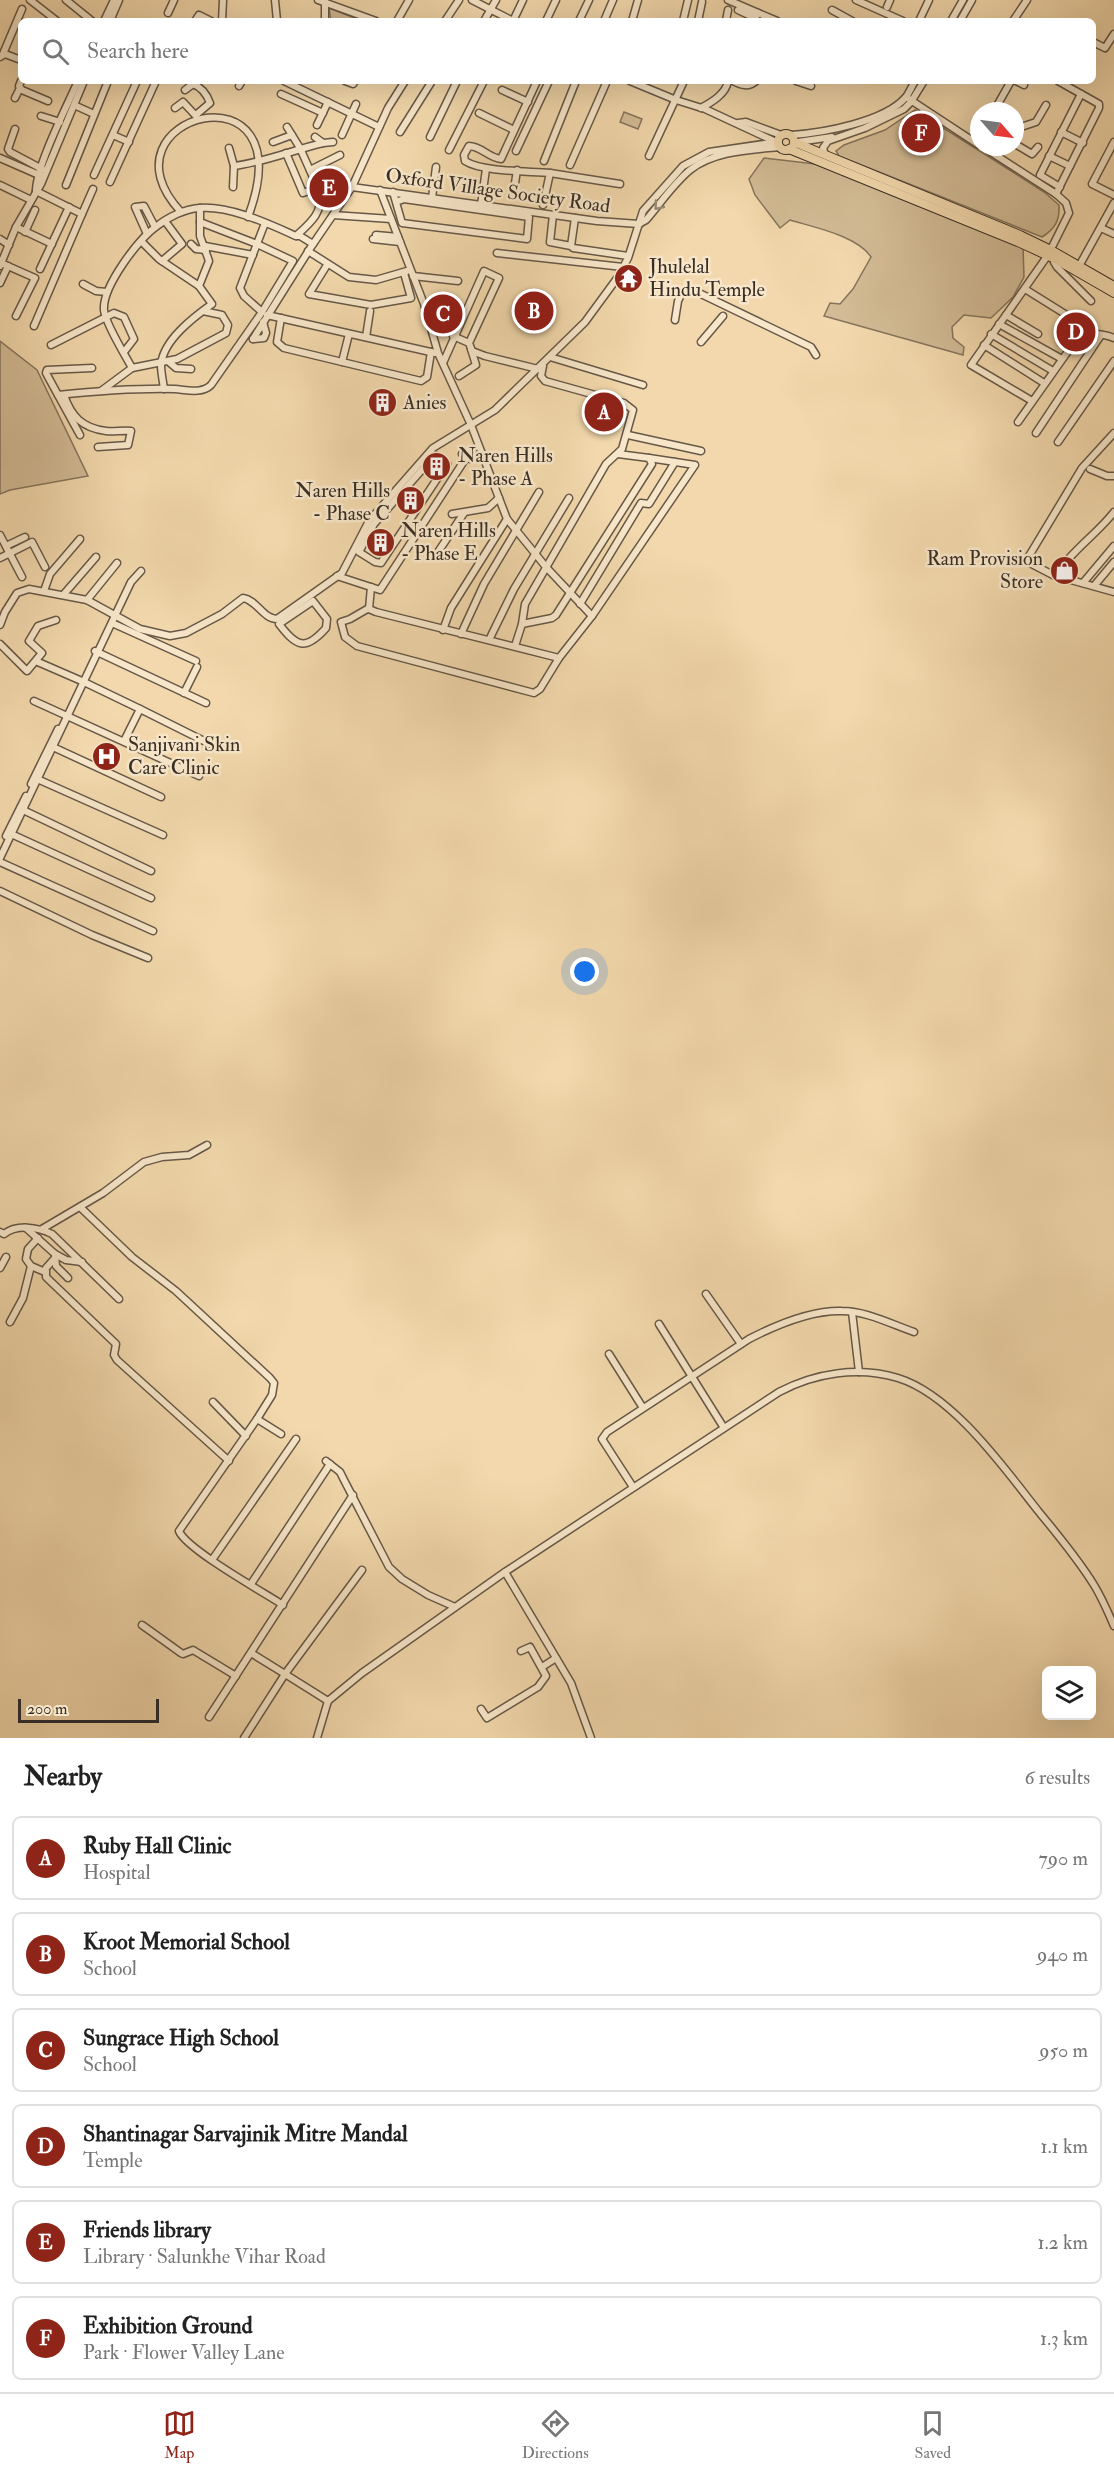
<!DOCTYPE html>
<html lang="en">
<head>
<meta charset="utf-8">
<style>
	body { margin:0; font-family:"IM FELL Double Pica",serif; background:#f6f6f6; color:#222 }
	.controls { position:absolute; right:18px; bottom:18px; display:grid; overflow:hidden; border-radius:9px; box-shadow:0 6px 24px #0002 }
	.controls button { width:54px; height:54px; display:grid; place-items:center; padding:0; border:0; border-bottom:2px solid #e0e0e0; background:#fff; color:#222; font:30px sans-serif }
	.compass { position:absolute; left:970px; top:102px; width:54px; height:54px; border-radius:50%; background:#fff; box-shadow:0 6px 24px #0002; rotate:118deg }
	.scale { position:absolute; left:18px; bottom:15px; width:141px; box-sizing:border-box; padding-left:6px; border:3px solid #382e25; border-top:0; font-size:16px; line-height:21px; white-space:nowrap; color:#382e25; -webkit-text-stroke:4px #f7e6c9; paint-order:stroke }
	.you { position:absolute; left:585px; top:972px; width:21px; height:21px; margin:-15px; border:4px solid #fff; border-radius:50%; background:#1a73e8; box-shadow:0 0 0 9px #1a73e833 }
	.badge { display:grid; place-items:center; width:39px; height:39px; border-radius:50%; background:#8f2418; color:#fff; font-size:20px; font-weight:700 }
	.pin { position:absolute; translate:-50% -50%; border:3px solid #fff; box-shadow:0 2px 6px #0006 }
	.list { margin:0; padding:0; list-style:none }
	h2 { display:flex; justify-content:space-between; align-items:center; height:78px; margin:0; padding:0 24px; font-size:26px }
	h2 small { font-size:20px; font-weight:400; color:#767676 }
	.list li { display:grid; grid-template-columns:39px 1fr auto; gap:18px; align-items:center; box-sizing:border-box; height:84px; margin:0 12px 12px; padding:0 12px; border:2px solid #e0e0e0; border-radius:9px }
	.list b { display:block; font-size:22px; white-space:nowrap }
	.list p { margin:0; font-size:20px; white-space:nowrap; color:#767676 }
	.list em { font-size:20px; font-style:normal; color:#767676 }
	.icon { flex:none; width:33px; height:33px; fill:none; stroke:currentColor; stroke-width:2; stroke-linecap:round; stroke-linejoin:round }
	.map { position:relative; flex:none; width:1114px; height:1738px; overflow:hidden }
	.search { position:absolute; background:#fff; box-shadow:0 6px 24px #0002; left:18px; right:18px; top:18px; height:66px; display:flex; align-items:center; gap:15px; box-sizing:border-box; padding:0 21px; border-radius:9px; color:#767676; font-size:22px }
	.sheet { height:654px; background:#fff }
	nav { display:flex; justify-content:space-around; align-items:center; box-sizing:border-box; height:84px; border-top:2px solid #e0e0e0; background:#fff; font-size:16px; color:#767676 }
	nav a { display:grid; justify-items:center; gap:3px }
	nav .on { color:#8f2418 }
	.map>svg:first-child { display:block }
</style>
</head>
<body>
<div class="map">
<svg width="1114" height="1738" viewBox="0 0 1114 1738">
	<rect width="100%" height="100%" fill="#f2d8ac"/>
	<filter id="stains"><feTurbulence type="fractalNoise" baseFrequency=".00333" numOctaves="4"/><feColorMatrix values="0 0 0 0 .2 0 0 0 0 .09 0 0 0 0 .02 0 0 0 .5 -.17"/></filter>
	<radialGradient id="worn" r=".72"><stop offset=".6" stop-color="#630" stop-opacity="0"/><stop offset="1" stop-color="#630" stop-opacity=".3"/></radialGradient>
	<g fill="#d2bb95" stroke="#85745d" stroke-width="1.5">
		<polygon points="329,8 362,21 331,21"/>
		<path d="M915 110 1044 192 1059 205C1060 220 1055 229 1042 237L839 156 836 151 844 145 885 130Z"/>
		<polygon points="624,112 642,119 638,129 620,122"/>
		<path d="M764 158 824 165 1023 246 1024 277 1013 297 991 318 964 315 952 327 953 338 964 347 963 355 824 316 830 303 840 304 853 289 871 257C858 236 813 227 790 220L780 228 755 195 749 179Z"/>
		<polygon points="0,341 37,370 88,476 10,490 0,494"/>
	</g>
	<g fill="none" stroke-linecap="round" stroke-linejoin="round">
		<defs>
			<g id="minor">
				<polyline points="30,0 57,21"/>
				<polyline points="66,0 92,21"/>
				<polyline points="275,0 277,21"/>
				<polyline points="318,0 376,21"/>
				<polyline points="472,0 513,21"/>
				<polyline points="728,0 777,21"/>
				<polyline points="856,0 903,21"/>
				<polyline points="325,1 325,21"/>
				<polyline points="887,7 890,0"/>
				<polyline points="738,10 755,18 758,13"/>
				<polyline points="832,10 852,21"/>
				<polyline points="168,13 174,0"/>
				<polyline points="104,21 114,0"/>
				<polyline points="110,21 119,0"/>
				<polyline points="195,21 199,15 211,21"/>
				<polyline points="222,21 223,0"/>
				<polyline points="397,21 409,0"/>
				<polyline points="445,21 459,0"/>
				<polyline points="484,21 496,0"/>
				<polyline points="513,21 523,0"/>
				<polyline points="546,21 556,0"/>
				<polyline points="579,21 589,0"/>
				<polyline points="604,21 613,0"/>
				<polyline points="632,21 638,0"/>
				<polyline points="683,21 688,0"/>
				<polyline points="698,21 702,2"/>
				<polyline points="726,21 728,10"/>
				<polyline points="919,21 929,0"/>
				<polyline points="951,21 963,0"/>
				<polyline points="960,21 972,0"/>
				<polyline points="1013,21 1027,0"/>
				<polyline points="1093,45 1095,43 1105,48 1114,34"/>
				<polyline points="3,54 22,9"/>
				<polyline points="0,57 5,54 21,60"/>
				<polyline points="21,81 19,86 22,90 48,101"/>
				<polyline points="284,81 379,127"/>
				<polyline points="345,81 353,84 355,81"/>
				<path d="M537 81 501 159C489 158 481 146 469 146L464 155 465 161C482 172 528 171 550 173L543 205"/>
				<polyline points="630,81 676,100 705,109 774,141"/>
				<path d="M733 81C741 85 748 88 756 81"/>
				<polyline points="796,81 811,86"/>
				<polyline points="1016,81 1024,85"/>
				<polyline points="239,86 242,81"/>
				<path d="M185 90 193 84C201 87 207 95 210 103L197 114"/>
				<polyline points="502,90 528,102"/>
				<polyline points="281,94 323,113"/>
				<polyline points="15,98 20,88"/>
				<polyline points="909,99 979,145"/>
				<polyline points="74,105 94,114"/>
				<polyline points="175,108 183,102 196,116 197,114"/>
				<path d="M701 108C712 102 726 94 728 81"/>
				<polyline points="994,111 1011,81"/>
				<polyline points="479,113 514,130"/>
				<polyline points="41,116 60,122"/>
				<polyline points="738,123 746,122 781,135"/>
				<polyline points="317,125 328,102"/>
				<path d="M287 127 300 148 320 193C323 213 310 223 296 236"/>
				<polyline points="15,129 8,149 10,152 42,169"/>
				<polyline points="1015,129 1036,122 1046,105"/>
				<polyline points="400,132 432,81"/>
				<polyline points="1061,132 1083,143"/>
				<polyline points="113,135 129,142"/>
				<polyline points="342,135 356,104"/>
				<path d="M791 135C822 133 885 122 906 97 909 93 912 86 915 81"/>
				<polyline points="315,137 323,143 333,142"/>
				<polyline points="430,137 457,81"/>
				<polyline points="273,142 292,135"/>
				<polyline points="798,142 832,137"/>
				<polyline points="1114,142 1092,184 1114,195"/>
				<polyline points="1015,144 1032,154 1038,147"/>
				<polyline points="983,147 1056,194 1066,203 1069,213 1048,255 971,365 1032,401"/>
				<polyline points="229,148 234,166 233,187"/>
				<polyline points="449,150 484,81"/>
				<polyline points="516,151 549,81"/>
				<polyline points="286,153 303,193 318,188"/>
				<polyline points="825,155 823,148 828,141 865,128 904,109 911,102 924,81"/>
				<polyline points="649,156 684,81"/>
				<polyline points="1049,156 1070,166"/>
				<polyline points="0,158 39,175"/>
				<polyline points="544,161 576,81"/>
				<polyline points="570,165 607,81"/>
				<path d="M234 166C265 162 293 150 323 143"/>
				<polyline points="310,170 340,155"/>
				<polyline points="550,173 620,184"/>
				<polyline points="94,175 137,81"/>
				<polyline points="110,182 156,81"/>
				<polyline points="0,185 31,200"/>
				<polyline points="66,185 108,81"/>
				<polyline points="352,187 597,221 639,224"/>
				<polyline points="1060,187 1040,175 1081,94"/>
				<polyline points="380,190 424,304 438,353 471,425 507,519 546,567 592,616 559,658"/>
				<path d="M36 191C36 166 67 106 78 81"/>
				<polyline points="393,192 402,223 527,239 529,217 404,199 396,202"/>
				<polyline points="1056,194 1099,108 1099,104 1058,81"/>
				<polyline points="513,196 517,170"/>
				<polyline points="432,198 436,167"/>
				<polyline points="481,205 486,169"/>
				<path d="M181 212C91 116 308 57 248 217"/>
				<polyline points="82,214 93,189"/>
				<polyline points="333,215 391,219"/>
				<polyline points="553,215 550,242 571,246 575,218"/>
				<path d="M639 224 646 220C660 204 673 184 690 170 714 151 750 150 779 147"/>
				<polyline points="16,227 52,244"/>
				<polyline points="1101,228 1114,234"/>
				<polyline points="25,232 35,210"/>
				<polyline points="147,234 135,207 144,206 155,227"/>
				<polyline points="376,235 398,237"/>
				<polyline points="0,239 9,245"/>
				<polyline points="373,239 400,242"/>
				<polyline points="142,242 159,259 199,286"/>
				<polyline points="191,244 196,249 206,250"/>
				<polyline points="205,246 253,255"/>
				<polyline points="573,248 628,256"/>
				<polyline points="308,251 349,277 376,280 407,271"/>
				<polyline points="497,253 623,267"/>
				<polyline points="1055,259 1054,262 1057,267 1091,301"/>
				<polyline points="162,261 182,244 165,221"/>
				<polyline points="1,263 35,278 16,316"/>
				<polyline points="327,265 309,294 371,305 411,298 404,273"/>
				<polyline points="0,266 16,227 41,184 84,81"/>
				<polyline points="1078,268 1114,203"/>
				<polyline points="40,269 69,207"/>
				<polyline points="413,276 458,281"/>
				<polyline points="0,283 8,266"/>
				<polyline points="83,284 96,291 107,292"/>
				<polyline points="1025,289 1089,329 1092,334"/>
				<polyline points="262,312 244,296 240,288 265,223"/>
				<polyline points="267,315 435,353"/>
				<polyline points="1006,315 1038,334"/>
				<polyline points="281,318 277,342 284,348 421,381 427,377 431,352"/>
				<polyline points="675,320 678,301 683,291 699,293 811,347 816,355"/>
				<polyline points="999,324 1062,359"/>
				<polyline points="34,326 82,214 36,191"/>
				<polyline points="991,334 1053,371"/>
				<polyline points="453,336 469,343"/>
				<polyline points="366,337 370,311"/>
				<polyline points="253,339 311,247 352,187 388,108 405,81"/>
				<polyline points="253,339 264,338 266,333 263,322"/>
				<polyline points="701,342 723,316"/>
				<polyline points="51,345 114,313 124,317 134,339 124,352"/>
				<polyline points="984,345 1044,383"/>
				<polyline points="550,357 643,385"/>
				<polyline points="168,361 176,368 191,369"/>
				<polyline points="342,362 349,334"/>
				<polyline points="443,363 484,271 499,278 469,343 472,351 485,356 538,369"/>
				<path d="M92 368 47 370 46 373 58 395C97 391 136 388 175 389 187 390 202 394 211 385L262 312 293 261 257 244 200 222"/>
				<polyline points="132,368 177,359 226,333 228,325 222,315 203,311"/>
				<polyline points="459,376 476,365 471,349"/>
				<path d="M164 389C163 381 161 373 161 365 163 340 194 317 212 304L199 286 209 261 200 236V208"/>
				<path d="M101 391 132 368C125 355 105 323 104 310 102 287 139 238 157 226 168 217 185 209 199 208 229 205 269 224 296 236H300L313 244"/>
				<polyline points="58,395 80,435"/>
				<path d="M64 395C71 416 82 428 106 431 114 432 123 430 131 431L128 445 98 447"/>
				<path d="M1018 422 1076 340C1089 332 1100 333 1114 338"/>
				<polyline points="1036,433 1101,335"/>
				<polyline points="1114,433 1082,468 1026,561 1053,575 1114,592"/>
				<polyline points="628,435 701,451"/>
				<polyline points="1058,442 1114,361"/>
				<polyline points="462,454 470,459 483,454"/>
				<polygon points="435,455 447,464 381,563 375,562 359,552 374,524"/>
				<polyline points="1090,469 1107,476 1114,476"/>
				<polyline points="452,514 488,508 499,498"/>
				<polyline points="0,535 22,577"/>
				<polyline points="6,546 25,537"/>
				<polyline points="436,555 464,513"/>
				<polyline points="0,558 32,542 45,567"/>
				<polyline points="337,576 380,590 466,458"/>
				<path d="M1055 576C1071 551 1096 535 1114 512"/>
				<polyline points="1083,583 1114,546"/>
				<polyline points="1094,586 1114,562"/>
				<polyline points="44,591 50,574 80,539"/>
				<polyline points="64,594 96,557"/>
				<polyline points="87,600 117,563"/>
				<path d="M313 601 327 619 326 628C305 652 296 646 279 624Z"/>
				<polyline points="580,604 641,503 649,504 675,462"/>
				<polyline points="369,608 350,619 341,622 345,637 357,646 534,693 540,689 559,658 376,612 369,609 371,587"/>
				<polyline points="592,616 695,465 649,458"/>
				<polyline points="112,623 196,661"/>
				<polyline points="522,624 552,618 556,615 652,464 649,458 618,454"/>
				<path d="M0 625 5 612 17 593 29 589 87 600 140 629 170 636 186 633 222 614 243 598C257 600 263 619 277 619L342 573 369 521 433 448 495 410 585 322 618 277 628 258 643 211 683 166 709 152 777 142"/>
				<polyline points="443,630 451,608 507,519"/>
				<polyline points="461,634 484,584 539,492"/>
				<polyline points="489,640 514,589 569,498"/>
				<polyline points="0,644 27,671 42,653 29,641 38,626 56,620"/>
				<polyline points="515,646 522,624 525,604 606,464 622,449 633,410 624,403 545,381 541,376 543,366"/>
				<polyline points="95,651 206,703"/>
				<polyline points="38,662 84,682 140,709"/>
				<polyline points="184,693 197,667"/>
				<polyline points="34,701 199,776"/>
				<polyline points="124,741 140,709 210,744"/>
				<polyline points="53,747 161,797"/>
				<polyline points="35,778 163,835"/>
				<polyline points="31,784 58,729"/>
				<polyline points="21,809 151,871"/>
				<polyline points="9,833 151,898"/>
				<polyline points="6,836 26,796"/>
				<polyline points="0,858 131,582 141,571"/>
				<polyline points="0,862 153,931"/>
				<polyline points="0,891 92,935 148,958"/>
				<polyline points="80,1207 132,1257 176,1291 270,1378 274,1383 272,1395 257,1419 281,1434"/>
				<polyline points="26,1228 55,1254 56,1266 68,1278"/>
				<polyline points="42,1229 103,1193 144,1162 162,1157 189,1155 207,1145"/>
				<path d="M0 1232 4 1234C17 1224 37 1227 52 1234L119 1299"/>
				<polyline points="38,1238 28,1249 26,1259 31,1266 45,1272"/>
				<polyline points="55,1254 66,1260 82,1262"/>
				<polyline points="55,1258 46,1268 46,1277 116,1344 114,1355 117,1360 229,1461"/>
				<polyline points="0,1268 6,1257"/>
				<polyline points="706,1294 741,1344"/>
				<polyline points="852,1312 859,1372"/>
				<polyline points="10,1322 23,1298 31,1266"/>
				<polyline points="659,1324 724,1428"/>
				<polyline points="609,1354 643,1408"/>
				<polyline points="213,1402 246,1436"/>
				<path d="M257 1419 179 1531C186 1549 263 1592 283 1605"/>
				<polyline points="326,1461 340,1472 344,1480 389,1567 402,1579 428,1595 455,1607"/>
				<path d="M633 1487 602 1439 607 1432 749 1339C776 1325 811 1310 842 1311 866 1311 891 1324 914 1332"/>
				<polyline points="212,1560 296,1439"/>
				<polyline points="505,1572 571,1683 591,1738"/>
				<polyline points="251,1584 330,1464"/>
				<polyline points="142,1625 181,1653 183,1654 193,1650 236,1676"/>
				<polyline points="251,1653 285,1674 362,1570"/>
				<polyline points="542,1667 556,1658"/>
				<polyline points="481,1709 487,1718 538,1687 546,1676 530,1647 521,1651"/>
				<polyline points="209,1717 353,1495"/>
				<polyline points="244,1738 285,1674 328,1701"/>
				<path d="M317 1738 328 1701 362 1673 505 1572 779 1392C815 1373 858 1366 898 1378 953 1395 1004 1468 1039 1512 1058 1535 1078 1559 1094 1585 1102 1598 1108 1612 1114 1626"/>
			</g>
			<g id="major">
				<circle cx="786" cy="142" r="8"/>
				<polyline points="794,142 1020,235 1051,250 1114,286"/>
				<polyline points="789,149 1018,242 1055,259 1114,293"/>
			</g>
		</defs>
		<use href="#minor" stroke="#665847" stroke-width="9"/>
		<use href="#major" stroke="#382e25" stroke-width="10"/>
		<use href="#minor" stroke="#f7e6c9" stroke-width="6"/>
		<use href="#major" stroke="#f2d8ac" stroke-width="8"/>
	</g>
	<defs><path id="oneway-chevron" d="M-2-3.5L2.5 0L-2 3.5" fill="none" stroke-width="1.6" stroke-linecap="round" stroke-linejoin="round" transform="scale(1.5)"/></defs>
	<use stroke="#988a77" href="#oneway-chevron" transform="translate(658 206) rotate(130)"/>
	<defs>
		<symbol id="temple-disc" viewBox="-11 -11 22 22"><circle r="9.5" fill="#8f2418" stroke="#f7e6c9"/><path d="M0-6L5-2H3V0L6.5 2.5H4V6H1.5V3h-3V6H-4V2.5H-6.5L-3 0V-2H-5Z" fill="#fff"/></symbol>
		<symbol id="building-disc" viewBox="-11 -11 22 22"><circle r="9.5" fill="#8f2418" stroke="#f7e6c9"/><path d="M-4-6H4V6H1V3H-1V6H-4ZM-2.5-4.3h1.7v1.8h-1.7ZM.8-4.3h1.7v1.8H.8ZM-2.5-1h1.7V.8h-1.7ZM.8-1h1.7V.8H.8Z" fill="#fff"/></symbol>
		<symbol id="shop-disc" viewBox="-11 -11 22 22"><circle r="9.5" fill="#8f2418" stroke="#f7e6c9"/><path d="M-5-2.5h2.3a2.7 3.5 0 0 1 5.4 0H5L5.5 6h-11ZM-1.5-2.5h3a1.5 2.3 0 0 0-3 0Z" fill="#fff"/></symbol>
		<symbol id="hospital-disc" viewBox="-11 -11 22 22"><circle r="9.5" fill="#8f2418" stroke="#f7e6c9"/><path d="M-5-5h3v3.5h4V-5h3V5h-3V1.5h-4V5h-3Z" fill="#fff"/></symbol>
	</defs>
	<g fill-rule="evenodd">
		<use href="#temple-disc" x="612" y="262" width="33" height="33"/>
		<use href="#building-disc" x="366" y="386" width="33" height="33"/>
		<use href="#building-disc" x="420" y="450" width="33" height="33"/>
		<use href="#building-disc" x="394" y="484" width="33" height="33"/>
		<use href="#building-disc" x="364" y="526" width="33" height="33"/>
		<use href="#shop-disc" x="1048" y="554" width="33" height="33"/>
		<use href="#hospital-disc" x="90" y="740" width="33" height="33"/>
	</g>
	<g text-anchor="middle" stroke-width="5" stroke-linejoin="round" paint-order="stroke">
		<g font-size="20" fill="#382e25" stroke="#f7e6c9">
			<text transform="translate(498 190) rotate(8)" y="7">Oxford Village Society Road</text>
		</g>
		<g font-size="20" fill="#382e25" stroke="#f7e6c9" text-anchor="start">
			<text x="649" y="273">Jhulelal<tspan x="649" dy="23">Hindu Temple</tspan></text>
			<text x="403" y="409">Anies</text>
			<text x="458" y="462">Naren Hills<tspan x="458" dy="23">- Phase A</tspan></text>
			<text x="390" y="497" text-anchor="end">Naren Hills<tspan x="390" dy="23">- Phase C</tspan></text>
			<text x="401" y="537">Naren Hills<tspan x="401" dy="23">- Phase E</tspan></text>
			<text x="1043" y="565" text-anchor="end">Ram Provision<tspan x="1043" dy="23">Store</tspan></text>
			<text x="128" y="751">Sanjivani Skin<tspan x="128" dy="23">Care Clinic</tspan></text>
		</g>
	</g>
	<rect width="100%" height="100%" filter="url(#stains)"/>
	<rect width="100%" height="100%" fill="url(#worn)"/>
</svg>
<div class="controls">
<button><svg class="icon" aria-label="layers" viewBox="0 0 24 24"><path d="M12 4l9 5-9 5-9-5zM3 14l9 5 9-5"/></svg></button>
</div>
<svg class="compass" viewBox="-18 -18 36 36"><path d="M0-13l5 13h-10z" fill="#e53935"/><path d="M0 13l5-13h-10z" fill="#767676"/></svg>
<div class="scale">200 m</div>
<div class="you"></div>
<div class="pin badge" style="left:604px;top:412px">A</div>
<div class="pin badge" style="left:534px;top:311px">B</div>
<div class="pin badge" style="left:443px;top:314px">C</div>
<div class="pin badge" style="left:1076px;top:332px">D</div>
<div class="pin badge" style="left:329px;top:188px">E</div>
<div class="pin badge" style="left:921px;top:133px">F</div>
<div class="search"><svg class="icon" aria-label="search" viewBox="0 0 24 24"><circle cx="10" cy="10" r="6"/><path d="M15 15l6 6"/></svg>Search here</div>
</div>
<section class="sheet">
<h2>Nearby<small>6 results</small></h2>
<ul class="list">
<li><span class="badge">A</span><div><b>Ruby Hall Clinic</b><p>Hospital</p></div><em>790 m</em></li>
<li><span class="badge">B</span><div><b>Kroot Memorial School</b><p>School</p></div><em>940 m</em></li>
<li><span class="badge">C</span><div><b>Sungrace High School</b><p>School</p></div><em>950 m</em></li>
<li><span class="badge">D</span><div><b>Shantinagar Sarvajinik Mitre Mandal</b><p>Temple</p></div><em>1.1 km</em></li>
<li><span class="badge">E</span><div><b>Friends library</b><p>Library · Salunkhe Vihar Road</p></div><em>1.2 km</em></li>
<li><span class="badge">F</span><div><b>Exhibition Ground</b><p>Park · Flower Valley Lane</p></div><em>1.3 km</em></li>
</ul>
</section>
<nav>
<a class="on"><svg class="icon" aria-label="map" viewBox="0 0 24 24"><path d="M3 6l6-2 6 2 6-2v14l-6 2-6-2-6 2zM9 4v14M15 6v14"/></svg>Map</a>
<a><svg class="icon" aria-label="directions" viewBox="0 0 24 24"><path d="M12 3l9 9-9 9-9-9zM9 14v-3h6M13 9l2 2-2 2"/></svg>Directions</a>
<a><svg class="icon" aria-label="saved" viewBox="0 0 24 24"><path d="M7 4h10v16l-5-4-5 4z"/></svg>Saved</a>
</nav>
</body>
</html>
